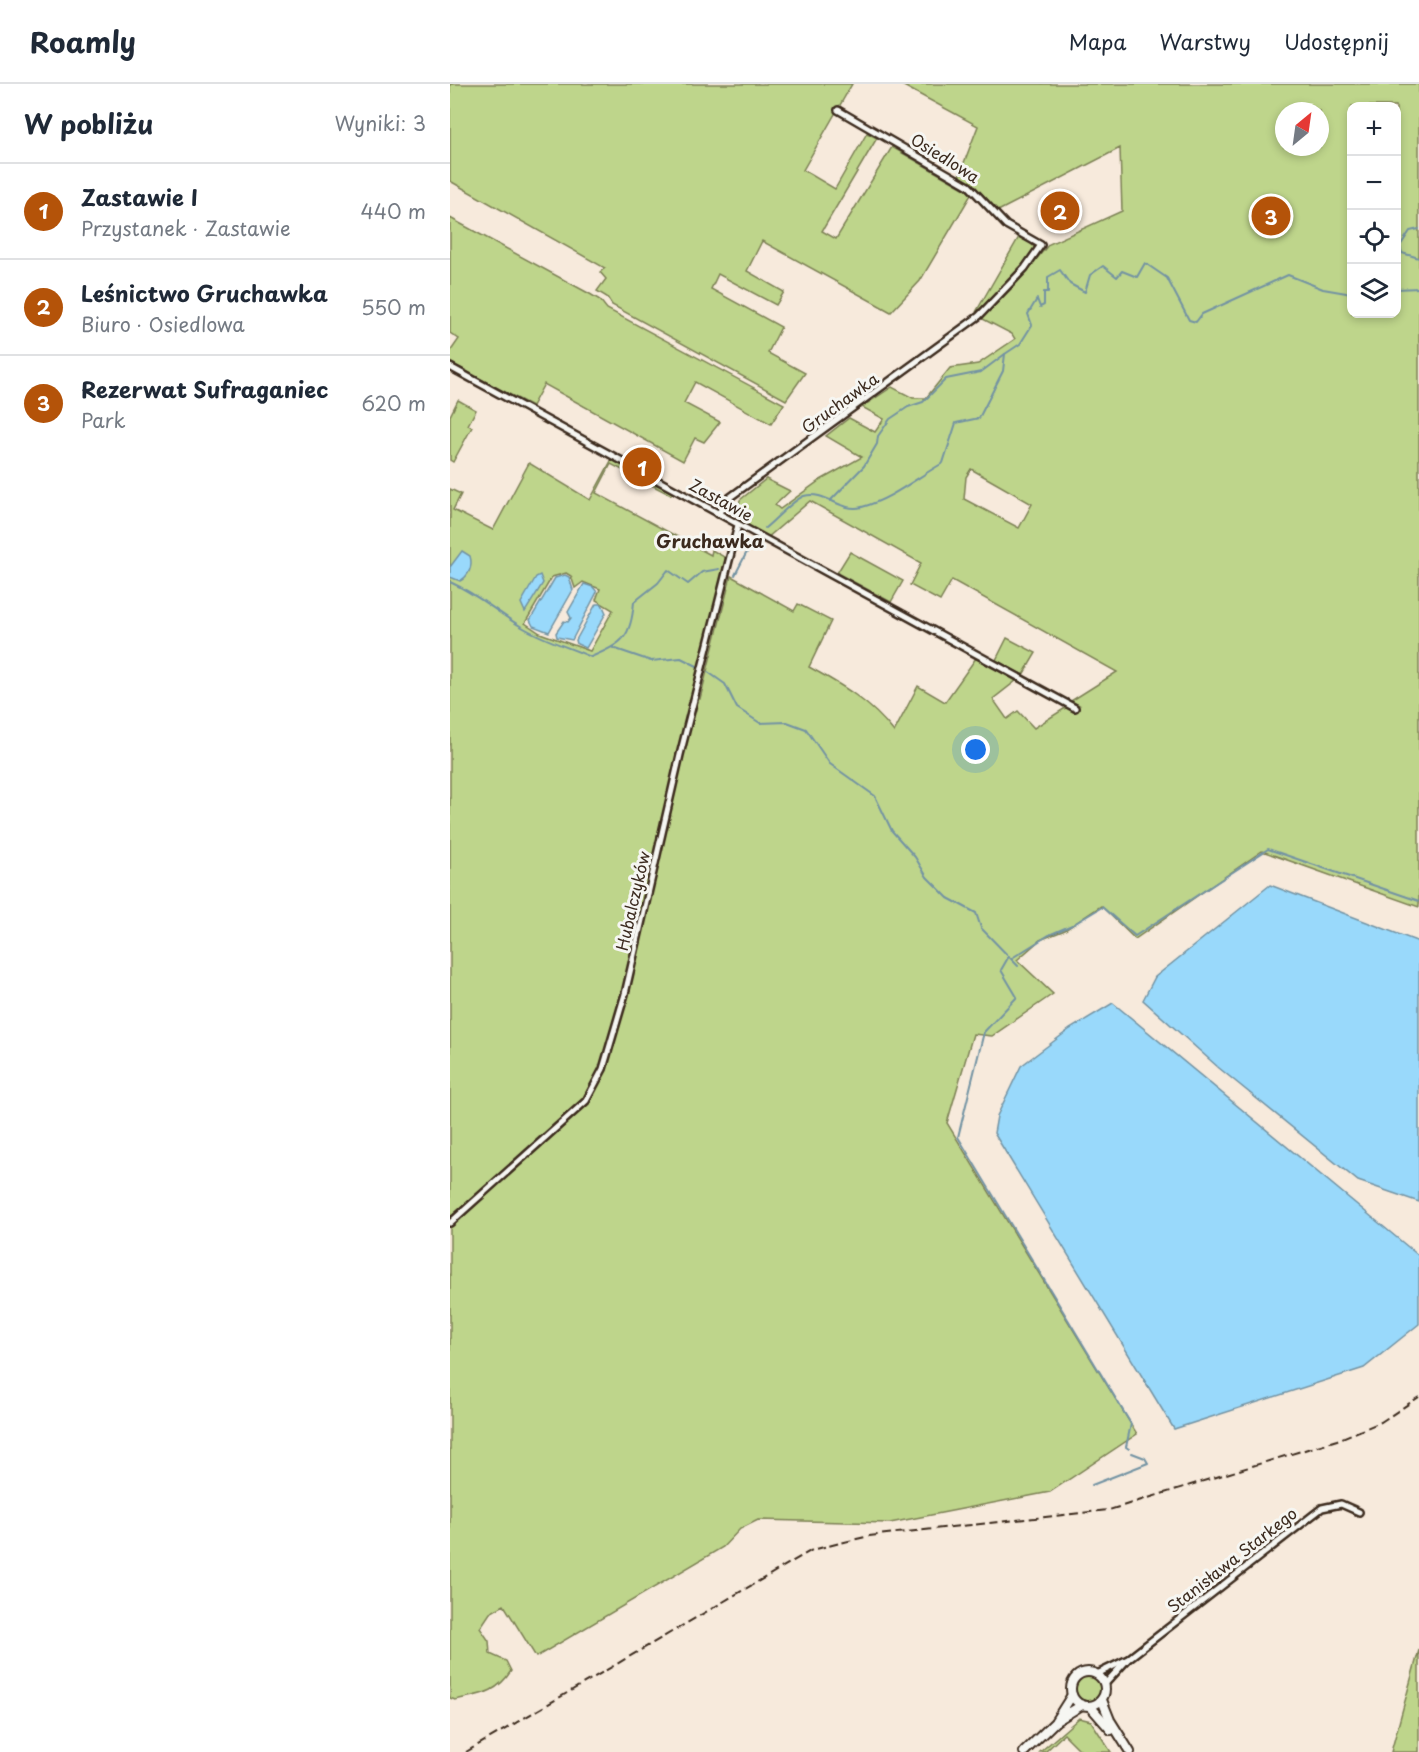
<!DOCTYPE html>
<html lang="pl">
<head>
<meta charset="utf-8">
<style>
	body { margin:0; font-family:"Playpen Sans",sans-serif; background:#f6f6f7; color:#1f2937 }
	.controls { position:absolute; right:18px; top:18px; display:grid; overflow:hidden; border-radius:12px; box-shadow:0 3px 9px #0003 }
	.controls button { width:54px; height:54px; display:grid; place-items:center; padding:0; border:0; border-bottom:2px solid #e0e1e3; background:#fff; color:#1f2937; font:30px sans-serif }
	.compass { position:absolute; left:825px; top:18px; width:54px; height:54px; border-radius:50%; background:#fff; box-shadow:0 3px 9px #0003; rotate:29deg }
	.you { position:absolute; left:526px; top:666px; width:21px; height:21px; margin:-15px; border:4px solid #fff; border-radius:50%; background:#1a73e8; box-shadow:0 0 0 9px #1a73e833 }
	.badge { display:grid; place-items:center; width:39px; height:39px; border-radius:50%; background:#b45309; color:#fff; font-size:20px; font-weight:700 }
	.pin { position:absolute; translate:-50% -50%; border:3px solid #fff; box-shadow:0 2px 6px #0006 }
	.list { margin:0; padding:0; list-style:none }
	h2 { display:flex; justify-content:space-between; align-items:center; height:78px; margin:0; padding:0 24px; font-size:26px }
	h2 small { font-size:20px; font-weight:400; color:#747a83 }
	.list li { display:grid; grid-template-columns:39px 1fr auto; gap:18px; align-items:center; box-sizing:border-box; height:96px; padding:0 24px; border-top:2px solid #e0e1e3 }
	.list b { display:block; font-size:22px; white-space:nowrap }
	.list p { margin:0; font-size:20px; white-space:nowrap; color:#747a83 }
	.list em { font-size:20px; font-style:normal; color:#747a83 }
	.icon { flex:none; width:33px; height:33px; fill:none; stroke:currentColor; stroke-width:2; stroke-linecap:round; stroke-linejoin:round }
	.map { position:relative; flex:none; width:969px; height:1668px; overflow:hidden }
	header { display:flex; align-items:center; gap:36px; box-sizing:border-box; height:84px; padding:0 30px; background:#fff; border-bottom:2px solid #e0e1e3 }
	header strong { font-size:28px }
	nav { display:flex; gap:33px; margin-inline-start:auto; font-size:21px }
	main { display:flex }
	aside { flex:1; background:#fff }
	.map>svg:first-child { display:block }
</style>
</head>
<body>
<header>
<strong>Roamly</strong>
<nav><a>Mapa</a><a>Warstwy</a><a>Udostępnij</a></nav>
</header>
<main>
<aside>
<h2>W pobliżu<small>Wyniki: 3</small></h2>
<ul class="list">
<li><span class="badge">1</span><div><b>Zastawie I</b><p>Przystanek · Zastawie</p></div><em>440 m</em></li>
<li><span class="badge">2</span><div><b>Leśnictwo Gruchawka</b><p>Biuro · Osiedlowa</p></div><em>550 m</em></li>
<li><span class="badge">3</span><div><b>Rezerwat Sufraganiec</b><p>Park</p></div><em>620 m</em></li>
</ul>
</aside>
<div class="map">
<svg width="969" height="1668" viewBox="0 0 969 1668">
	<rect width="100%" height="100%" fill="#f7eadc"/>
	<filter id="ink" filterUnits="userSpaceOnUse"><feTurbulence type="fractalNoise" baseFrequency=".0167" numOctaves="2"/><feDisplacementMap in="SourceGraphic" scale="12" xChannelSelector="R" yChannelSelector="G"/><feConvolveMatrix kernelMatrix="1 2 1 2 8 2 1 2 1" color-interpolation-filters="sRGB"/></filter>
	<g filter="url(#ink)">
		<g fill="#bed58b" stroke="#7c8054" stroke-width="1.5" fill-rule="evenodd">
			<polygon points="0,0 402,0 353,86 385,105 417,49 427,54 372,147 386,155 442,63 522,109 470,197 441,228 312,157 297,187 334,208 326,221 268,190 261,205 331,243 318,269 355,289 336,316 162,221 157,213 147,207 156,195 150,188 155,184 0,97"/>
			<path d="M450 0H969V823L812 767 685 855 651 822 615 846 590 856 567 876 603 910 542 952 523 950 497 1039 687 1350 600 1408 440 1439 308 1436 290 1445 273 1463 86 1573 54 1521 40 1529 30 1544 39 1557 40 1570 56 1577 61 1587C46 1610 31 1610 5 1616L0 1614V405L11 410 3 426 43 446 79 379 140 416 162 375 224 408 221 411 161 380 146 409 261 471 262 466 276 474 242 611 250 615 281 492 344 527 348 520 381 537 359 583C392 601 421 618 444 648L468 602 495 618 526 574 567 596 543 615 557 635 568 627 584 644 617 623 629 621 621 617 667 588 502 496 490 517 460 501 471 479 360 417 317 454C302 445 284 436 290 416L316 395 340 407 325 421 330 425 369 397 412 373 376 352 399 334 425 348 434 335 412 323 442 303 463 314H476L500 284 528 280 565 255 562 250 531 234 565 201 599 160 672 127 670 64 548 127 526 104 509 92 528 42ZM902 22H946V230H902ZM834 27H870V63H834ZM521 385 582 420 569 444 514 415 516 393ZM116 489 121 492 125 504 133 498 150 505 146 516 163 526 140 567 90 549 75 539 102 493Z"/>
			<polygon points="0,134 140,210 150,216 157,225 334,320 321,340 245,298 234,319 270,338 254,358 245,354 233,377 94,300 82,322 0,279 0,268 9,255 0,249"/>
			<polygon points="569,153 581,159 586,166 542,217 526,228"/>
			<polygon points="8,316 26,326 18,341 22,343 3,378 0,376 0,332"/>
			<polygon points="400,468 453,497 441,518 387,489"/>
			<polygon points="557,554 586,569 573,591 546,576"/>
			<polygon points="969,1566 969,1668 941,1668"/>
			<circle cx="639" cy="1605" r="14"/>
			<polygon points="629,1634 641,1637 661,1668 632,1668 614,1650 595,1668 590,1668"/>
		</g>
		<g fill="#99d9fb" stroke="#7393a3" stroke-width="1.5">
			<path d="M12 467 20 472C23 482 19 492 10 497L0 493V483Z"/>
			<polygon points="90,491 93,499 75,528 71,519 86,493"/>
			<polygon points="115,491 119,493 123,506 99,548 83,542 80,536 105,494"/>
			<polygon points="134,500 143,503 147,508 122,556 107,553 106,549 114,537 118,538 121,534 118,528"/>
			<polygon points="146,520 152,520 156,529 136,564 127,560 126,556"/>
			<polygon points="820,801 969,858 969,1118 908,1097 769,984 693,916 705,893"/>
			<polygon points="663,919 969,1172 969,1240 914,1284 724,1345 544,1049 547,1032 571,982 620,945"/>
		</g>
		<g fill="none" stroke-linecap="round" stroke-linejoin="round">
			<g stroke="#7393a3" stroke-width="2">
				<polyline points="969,145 960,147 950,162 952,169 969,174"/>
				<polyline points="946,205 969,204"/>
				<polyline points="380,417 414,382 427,360 428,352 440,335 458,323 473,318 496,295 531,288 555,270"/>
				<path d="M315 444C324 437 344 415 354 412 375 406 391 429 412 423 442 415 466 394 493 379L506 339 529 334 553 287 555 270 570 260 582 241 578 230 587 215 590 223 594 221V208H598V193L610 186 620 200 635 208 640 191 653 182 667 193 672 187 687 193 695 179 717 194 739 236 746 238 752 230 838 191 873 205 902 210"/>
				<polyline points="285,491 299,464"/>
				<path d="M0 498C29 511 46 528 72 543 94 556 118 563 141 573 174 559 181 553 184 518L208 499 218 486 238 500 252 488 269 485"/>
				<polyline points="163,564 201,577 231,574 249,583"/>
				<polyline points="258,588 275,600 287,624 310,639 337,638 356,645 380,680 425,712 442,747 465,773 477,793 498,814 526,829 531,844 568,882"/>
				<polyline points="624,840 652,823 685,852 818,765 969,817"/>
				<polyline points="559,872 551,886 567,913 534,948 508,1053 681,1340 676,1363 679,1365"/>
				<polyline points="562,874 599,851 622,841"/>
				<polyline points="642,1401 698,1379 695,1374 682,1369"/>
			</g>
			<defs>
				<g id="street">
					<polyline points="0,283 625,624"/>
					<polyline points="268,430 279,414 529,232 575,184 591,161 556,141 519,102 388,26"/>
					<polyline points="0,1139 136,1017 153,985 175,910 230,671 288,441"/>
					<polyline points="647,1590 678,1575 872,1424 891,1420 909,1428"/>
					<polyline points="655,1600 677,1576"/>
				</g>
				<g id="secondary">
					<circle cx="638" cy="1605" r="17"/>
					<polyline points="652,1616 660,1636 680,1668"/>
					<polyline points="640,1622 661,1646"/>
					<polyline points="606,1637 632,1621"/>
					<polyline points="574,1668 605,1638 622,1611"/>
				</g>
			</defs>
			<use href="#street" stroke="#3b2a1e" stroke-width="10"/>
			<use href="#secondary" stroke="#3b2a1e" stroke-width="12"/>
			<use href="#street" stroke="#f6f6f2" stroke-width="5"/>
			<use href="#secondary" stroke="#f6f6f2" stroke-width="8"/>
			<polyline stroke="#3b2a1e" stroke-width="2" stroke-dasharray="9 4.5" stroke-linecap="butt" points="16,1668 362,1466 419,1452 659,1426 887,1356 931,1338 969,1313"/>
		</g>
	</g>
	<g text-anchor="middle" stroke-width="6" stroke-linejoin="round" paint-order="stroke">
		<g font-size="16" fill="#3b2a1e" stroke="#f6f6f2">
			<text transform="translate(495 74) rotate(32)" y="6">Osiedlowa</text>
			<text transform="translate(390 319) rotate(-36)" y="6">Gruchawka</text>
			<text transform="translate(271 416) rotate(29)" y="6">Zastawie</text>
			<text transform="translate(183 817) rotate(-77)" y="6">Hubalczyków</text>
			<text transform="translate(782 1476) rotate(-38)" y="6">Stanisława Starkego</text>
		</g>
		<g font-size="18" font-weight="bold" fill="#3b2a1e" stroke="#f6f6f2">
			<text x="260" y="464">Gruchawka</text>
		</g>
	</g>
</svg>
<div class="controls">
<button>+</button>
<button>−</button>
<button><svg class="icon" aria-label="locate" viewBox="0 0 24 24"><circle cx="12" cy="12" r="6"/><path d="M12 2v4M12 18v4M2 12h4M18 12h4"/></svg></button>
<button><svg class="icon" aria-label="layers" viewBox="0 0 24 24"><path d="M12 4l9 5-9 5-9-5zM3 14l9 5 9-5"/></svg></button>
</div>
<svg class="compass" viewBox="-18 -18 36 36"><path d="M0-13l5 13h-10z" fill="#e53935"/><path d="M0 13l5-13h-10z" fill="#747a83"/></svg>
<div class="you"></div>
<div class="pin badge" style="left:192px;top:383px">1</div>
<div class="pin badge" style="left:610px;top:127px">2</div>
<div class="pin badge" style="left:821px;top:132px">3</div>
</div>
</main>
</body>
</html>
